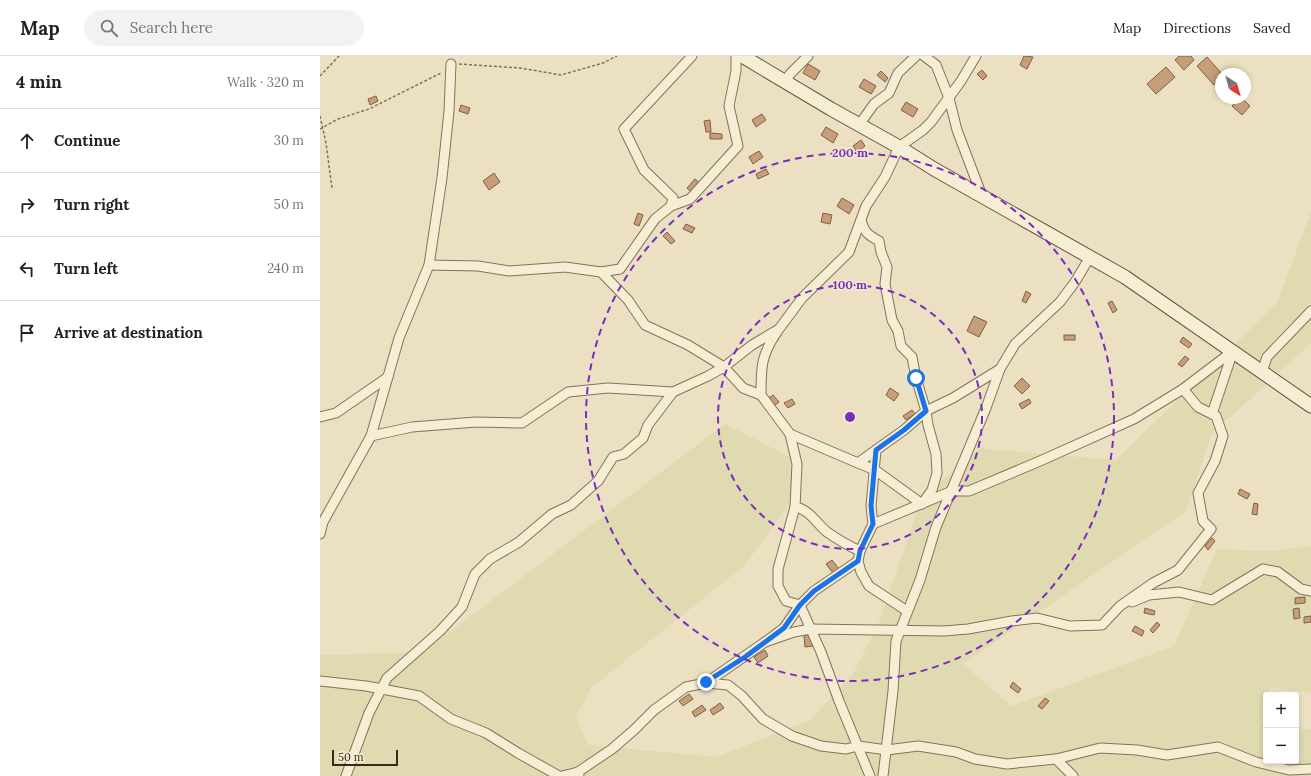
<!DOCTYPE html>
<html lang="en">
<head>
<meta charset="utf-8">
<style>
	body { margin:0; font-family:Lora,serif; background:#f2f2f2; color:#222 }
	.controls { position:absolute; right:12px; bottom:12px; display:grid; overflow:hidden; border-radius:4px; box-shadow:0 2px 6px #0003 }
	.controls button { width:36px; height:36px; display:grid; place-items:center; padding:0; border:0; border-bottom:1px solid #e0e0e0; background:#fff; color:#222; font:20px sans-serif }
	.compass { position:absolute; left:895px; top:12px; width:36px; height:36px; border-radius:50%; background:#fff; box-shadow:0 2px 6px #0003; rotate:143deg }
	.scale { position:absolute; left:12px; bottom:10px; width:66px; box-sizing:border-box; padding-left:4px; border:2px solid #342a1e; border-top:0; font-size:11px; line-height:14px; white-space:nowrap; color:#342a1e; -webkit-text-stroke:3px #f3ebd1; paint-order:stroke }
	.stop { position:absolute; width:12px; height:12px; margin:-9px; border:3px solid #1a73e8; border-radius:50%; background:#fff }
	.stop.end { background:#1a73e8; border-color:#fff; box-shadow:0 1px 4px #0008 }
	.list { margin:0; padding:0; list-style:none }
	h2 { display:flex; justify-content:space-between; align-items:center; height:52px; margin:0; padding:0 16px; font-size:17px }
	h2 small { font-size:13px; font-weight:400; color:#767676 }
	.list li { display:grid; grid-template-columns:26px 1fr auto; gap:12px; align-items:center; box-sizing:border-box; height:64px; padding:0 16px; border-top:1px solid #e0e0e0 }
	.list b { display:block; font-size:15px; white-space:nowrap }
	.list em { font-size:13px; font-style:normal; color:#767676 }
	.icon { flex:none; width:22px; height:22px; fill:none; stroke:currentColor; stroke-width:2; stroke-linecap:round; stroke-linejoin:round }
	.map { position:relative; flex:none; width:991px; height:720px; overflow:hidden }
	header { display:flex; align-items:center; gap:24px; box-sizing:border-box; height:56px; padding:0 20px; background:#fff; border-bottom:1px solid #e0e0e0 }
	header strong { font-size:19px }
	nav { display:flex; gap:22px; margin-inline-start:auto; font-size:14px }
	.search { width:280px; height:36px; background:#f2f2f2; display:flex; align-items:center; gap:10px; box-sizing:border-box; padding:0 14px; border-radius:22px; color:#767676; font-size:15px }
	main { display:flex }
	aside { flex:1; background:#fff }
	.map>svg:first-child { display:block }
</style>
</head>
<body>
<header>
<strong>Map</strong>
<div class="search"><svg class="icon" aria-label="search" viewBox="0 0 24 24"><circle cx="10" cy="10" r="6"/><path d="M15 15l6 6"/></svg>Search here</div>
<nav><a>Map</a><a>Directions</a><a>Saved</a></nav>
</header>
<main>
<aside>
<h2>4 min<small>Walk · 320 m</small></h2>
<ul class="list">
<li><svg class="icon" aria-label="ahead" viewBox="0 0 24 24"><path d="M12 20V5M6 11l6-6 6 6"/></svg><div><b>Continue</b></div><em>30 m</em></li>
<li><svg class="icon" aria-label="right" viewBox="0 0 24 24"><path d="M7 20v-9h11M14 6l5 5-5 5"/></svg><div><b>Turn right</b></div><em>50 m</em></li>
<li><svg class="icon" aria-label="left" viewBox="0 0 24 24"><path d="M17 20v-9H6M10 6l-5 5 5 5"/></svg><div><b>Turn left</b></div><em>240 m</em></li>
<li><svg class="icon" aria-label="arrive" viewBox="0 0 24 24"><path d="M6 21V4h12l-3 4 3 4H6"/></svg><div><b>Arrive at destination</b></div></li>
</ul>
</aside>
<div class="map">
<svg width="991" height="720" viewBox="0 0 991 720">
	<rect width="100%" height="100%" fill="#ebe1c2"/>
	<polygon fill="#e0dab0" points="991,156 991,287 892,378 866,455 643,608 692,650 854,590 897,493 949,495 991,490 991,637 950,631 949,639 946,639 946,656 943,673 946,673 946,705 976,705 976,673 991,673 991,720 0,720 0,599 103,596 405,368 472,402 480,434 425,509 271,632 256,661 268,689 397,701 490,664 533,618 561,562 602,441 663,391 663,389 665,393 796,404 957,247"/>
	<g fill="#c79e7a" stroke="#815e42">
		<polygon points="704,0 713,1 707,13 700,9"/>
		<polygon points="859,0 871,0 874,4 864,14 855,4"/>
		<polygon points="887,1 902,18 901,18 901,22 894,29 877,10"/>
		<polygon points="488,8 500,15 495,24 483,17"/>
		<polygon points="846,11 855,21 836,38 827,28"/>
		<polygon points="662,14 667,20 663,24 657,18"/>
		<polygon points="561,15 568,22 565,26 557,19"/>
		<polygon points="544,23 556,30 551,38 539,31"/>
		<polygon points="56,40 58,45 50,49 48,43"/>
		<polygon points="920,42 922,42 930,50 922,59 912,50"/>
		<polygon points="586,46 598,53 593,61 581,54"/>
		<polygon points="141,49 150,52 148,58 139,55"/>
		<polygon points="442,58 446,64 436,71 432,64"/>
		<polygon points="390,64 391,76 386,76 384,65"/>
		<polygon points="506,71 518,78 513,87 501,79"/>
		<polygon points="390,77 402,78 402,83 390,83"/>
		<polygon points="541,84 545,90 537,96 533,90"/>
		<polygon points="439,95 443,101 433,108 429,101"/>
		<polygon points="446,113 449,118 438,123 436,118"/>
		<polygon points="174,117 180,126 169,134 163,125"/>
		<polygon points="375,123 381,128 373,137 367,132"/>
		<polygon points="522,142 534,149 529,158 517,150"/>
		<polygon points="318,157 323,159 319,170 314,168"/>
		<polygon points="503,157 512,159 510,168 501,166"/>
		<polygon points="366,168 375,172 372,177 363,173"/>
		<polygon points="347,176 355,185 351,188 343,180"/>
		<polygon points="706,235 711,238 706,247 702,245"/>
		<polygon points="792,245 797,254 793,257 788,247"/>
		<polygon points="654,260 667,266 659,281 647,275"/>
		<rect x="744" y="279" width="11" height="5"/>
		<polygon points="863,281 872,288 869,292 860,286"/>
		<polygon points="865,300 869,303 862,311 858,308"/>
		<polygon points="702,322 710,330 702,338 694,330"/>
		<polygon points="570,332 579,338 574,345 566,339"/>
		<polygon points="453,339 459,346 454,350 449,342"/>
		<polygon points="472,343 475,348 468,352 464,347"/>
		<polygon points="709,343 711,347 702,353 699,348"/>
		<polygon points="592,354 595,358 586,364 583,360"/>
		<polygon points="920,433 930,438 927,443 918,438"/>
		<polygon points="934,447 938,448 937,459 932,458"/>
		<polygon points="892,482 895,485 888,494 885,490"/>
		<polygon points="512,504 519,513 513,517 506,508"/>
		<polygon points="985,541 985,547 975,548 975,542"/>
		<polygon points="825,552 835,555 834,559 824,557"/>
		<polygon points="979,552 980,562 974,563 973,553"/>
		<polygon points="991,560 991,566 984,567 984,561"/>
		<polygon points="837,566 840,569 833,577 830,574"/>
		<polygon points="815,570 824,575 822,580 812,575"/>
		<polygon points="492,578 493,590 485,591 484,579"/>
		<polygon points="445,594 448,600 438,607 434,601"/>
		<polygon points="693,626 701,633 698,637 690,631"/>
		<polygon points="369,638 373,643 363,650 359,645"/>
		<polygon points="725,642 729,645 722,653 718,650"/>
		<polygon points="400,647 404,652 393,659 390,654"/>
		<polygon points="382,649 386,654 375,661 372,656"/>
	</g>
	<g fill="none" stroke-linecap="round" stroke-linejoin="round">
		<defs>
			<g id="minor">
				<polyline points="604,0 616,9 629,42 637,74 662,140"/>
				<polyline points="465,26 470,18 488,0"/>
				<polyline points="539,69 554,48 569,37 578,17 596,0"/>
				<polyline points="351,150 370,143 418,90 409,50 416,15 416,0"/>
				<polyline points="109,209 158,210 189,215 245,211 281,216 300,213 335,163 351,150 353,142 324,114 304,73 372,0"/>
				<polyline points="281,216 308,244 325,269 368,289 404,311 432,289 459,273 482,242 529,196 546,150 565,121 579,91 603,74 611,66 641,25 656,0"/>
				<polyline points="942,316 947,301 991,255"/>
				<path d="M441 339C441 311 441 299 457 276"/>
				<polyline points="892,358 913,295"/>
				<polyline points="0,361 16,357 68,321"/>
				<polyline points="470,378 477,408 475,451 458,513 458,530 466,545 480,549 501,596 519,645 550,720"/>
				<polyline points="51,380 92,371 156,366 202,367 248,336 288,332 353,336"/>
				<path d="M538 407 555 414 602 448 612 434 617 417 616 398 608 369 606 355 596 322 592 301 581 290 578 275 572 264 565 228 567 211 561 196 559 185C548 179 544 176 541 164"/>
				<path d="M475 451C489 453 497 468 507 476 517 483 529 490 540 495"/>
				<polyline points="553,468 632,435 649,435 720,405 814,363 863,333 913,295"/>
				<polyline points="0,478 3,466 51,380 79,282 109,209 122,122 129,55 131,8"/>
				<polyline points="812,546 829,539 859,536 892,544 943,513 958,516 981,533 991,535"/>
				<polyline points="587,555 549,530 541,516 538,505 540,495 553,468 551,450 556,394 584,374 606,355 633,342 680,313"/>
				<polyline points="445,586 474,576 491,573 624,575 648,573 692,565 717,562 750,570 782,569 800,550 833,527 858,514 891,473 883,465 878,437 895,405 903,380 896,360 878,351 863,333"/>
				<polyline points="0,625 46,630 99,640 131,663 166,677 198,697 239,720"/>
				<polyline points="386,627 408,629 422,640 443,663 472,680 501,690 526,693 538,690 567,694 598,690 636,696 655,703 687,708 736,703 753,720"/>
				<polyline points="736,703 780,692 817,694 847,699 898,691 936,706 969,714 991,713"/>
				<polyline points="26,720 49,657 67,622 120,575 142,551 155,518 170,503 199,486 232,458 251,449 278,425 293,401 304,398 323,382 328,369 353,336 388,320 404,311 423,332 441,339 470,378 538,407 556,394"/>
				<polyline points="242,720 258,716"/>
				<polyline points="259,720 258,716 292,693 314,674 334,654 366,631 386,627 445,586 464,572 480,549 494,535 538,505"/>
				<polyline points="563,720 573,635 576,585 600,524 616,471 666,352 680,313 695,288 740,246 755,226 770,201"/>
			</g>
			<polyline id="secondary" points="422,0 511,53 579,91 614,113 805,221 991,350"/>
		</defs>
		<use href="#minor" stroke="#83725a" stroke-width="11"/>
		<use href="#secondary" stroke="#65533e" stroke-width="15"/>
		<g stroke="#83725a" stroke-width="1.5" stroke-dasharray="3 2" stroke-linecap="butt">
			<polyline points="139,8 200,12 241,19 283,7 297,0"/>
			<polyline points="0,20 19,0"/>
			<polyline points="0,60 6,87 12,132"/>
			<polyline points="0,73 18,63 49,53 121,17"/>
		</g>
		<use href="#minor" stroke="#f6eed4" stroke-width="9"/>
		<use href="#secondary" stroke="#f6eed4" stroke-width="13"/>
	</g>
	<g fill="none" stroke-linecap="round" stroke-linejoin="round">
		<polyline stroke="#1a73e8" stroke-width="5" points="386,626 425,601 464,572 480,549 494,535 538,505 540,495 553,468 551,450 556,394 584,374 606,355 596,322"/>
	</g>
	<g fill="none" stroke="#7b2cbf" stroke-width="2" stroke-dasharray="7 5">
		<circle cx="530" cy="361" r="132"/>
		<circle cx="530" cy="361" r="264"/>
	</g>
	<circle cx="530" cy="361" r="6" fill="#7b2cbf" stroke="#f3ebd1" stroke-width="2"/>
	<g font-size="12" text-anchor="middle" font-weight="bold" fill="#7b2cbf" stroke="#f3ebd1" stroke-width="3" stroke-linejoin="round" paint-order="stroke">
		<text x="530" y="101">200 m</text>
		<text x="530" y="233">100 m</text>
	</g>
</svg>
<div class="controls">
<button>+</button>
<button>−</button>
</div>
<svg class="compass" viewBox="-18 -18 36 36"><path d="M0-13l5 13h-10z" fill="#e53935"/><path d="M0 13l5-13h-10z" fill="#767676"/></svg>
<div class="scale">50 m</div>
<div class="stop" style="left:596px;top:322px"></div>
<div class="stop end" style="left:386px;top:626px"></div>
</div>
</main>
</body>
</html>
